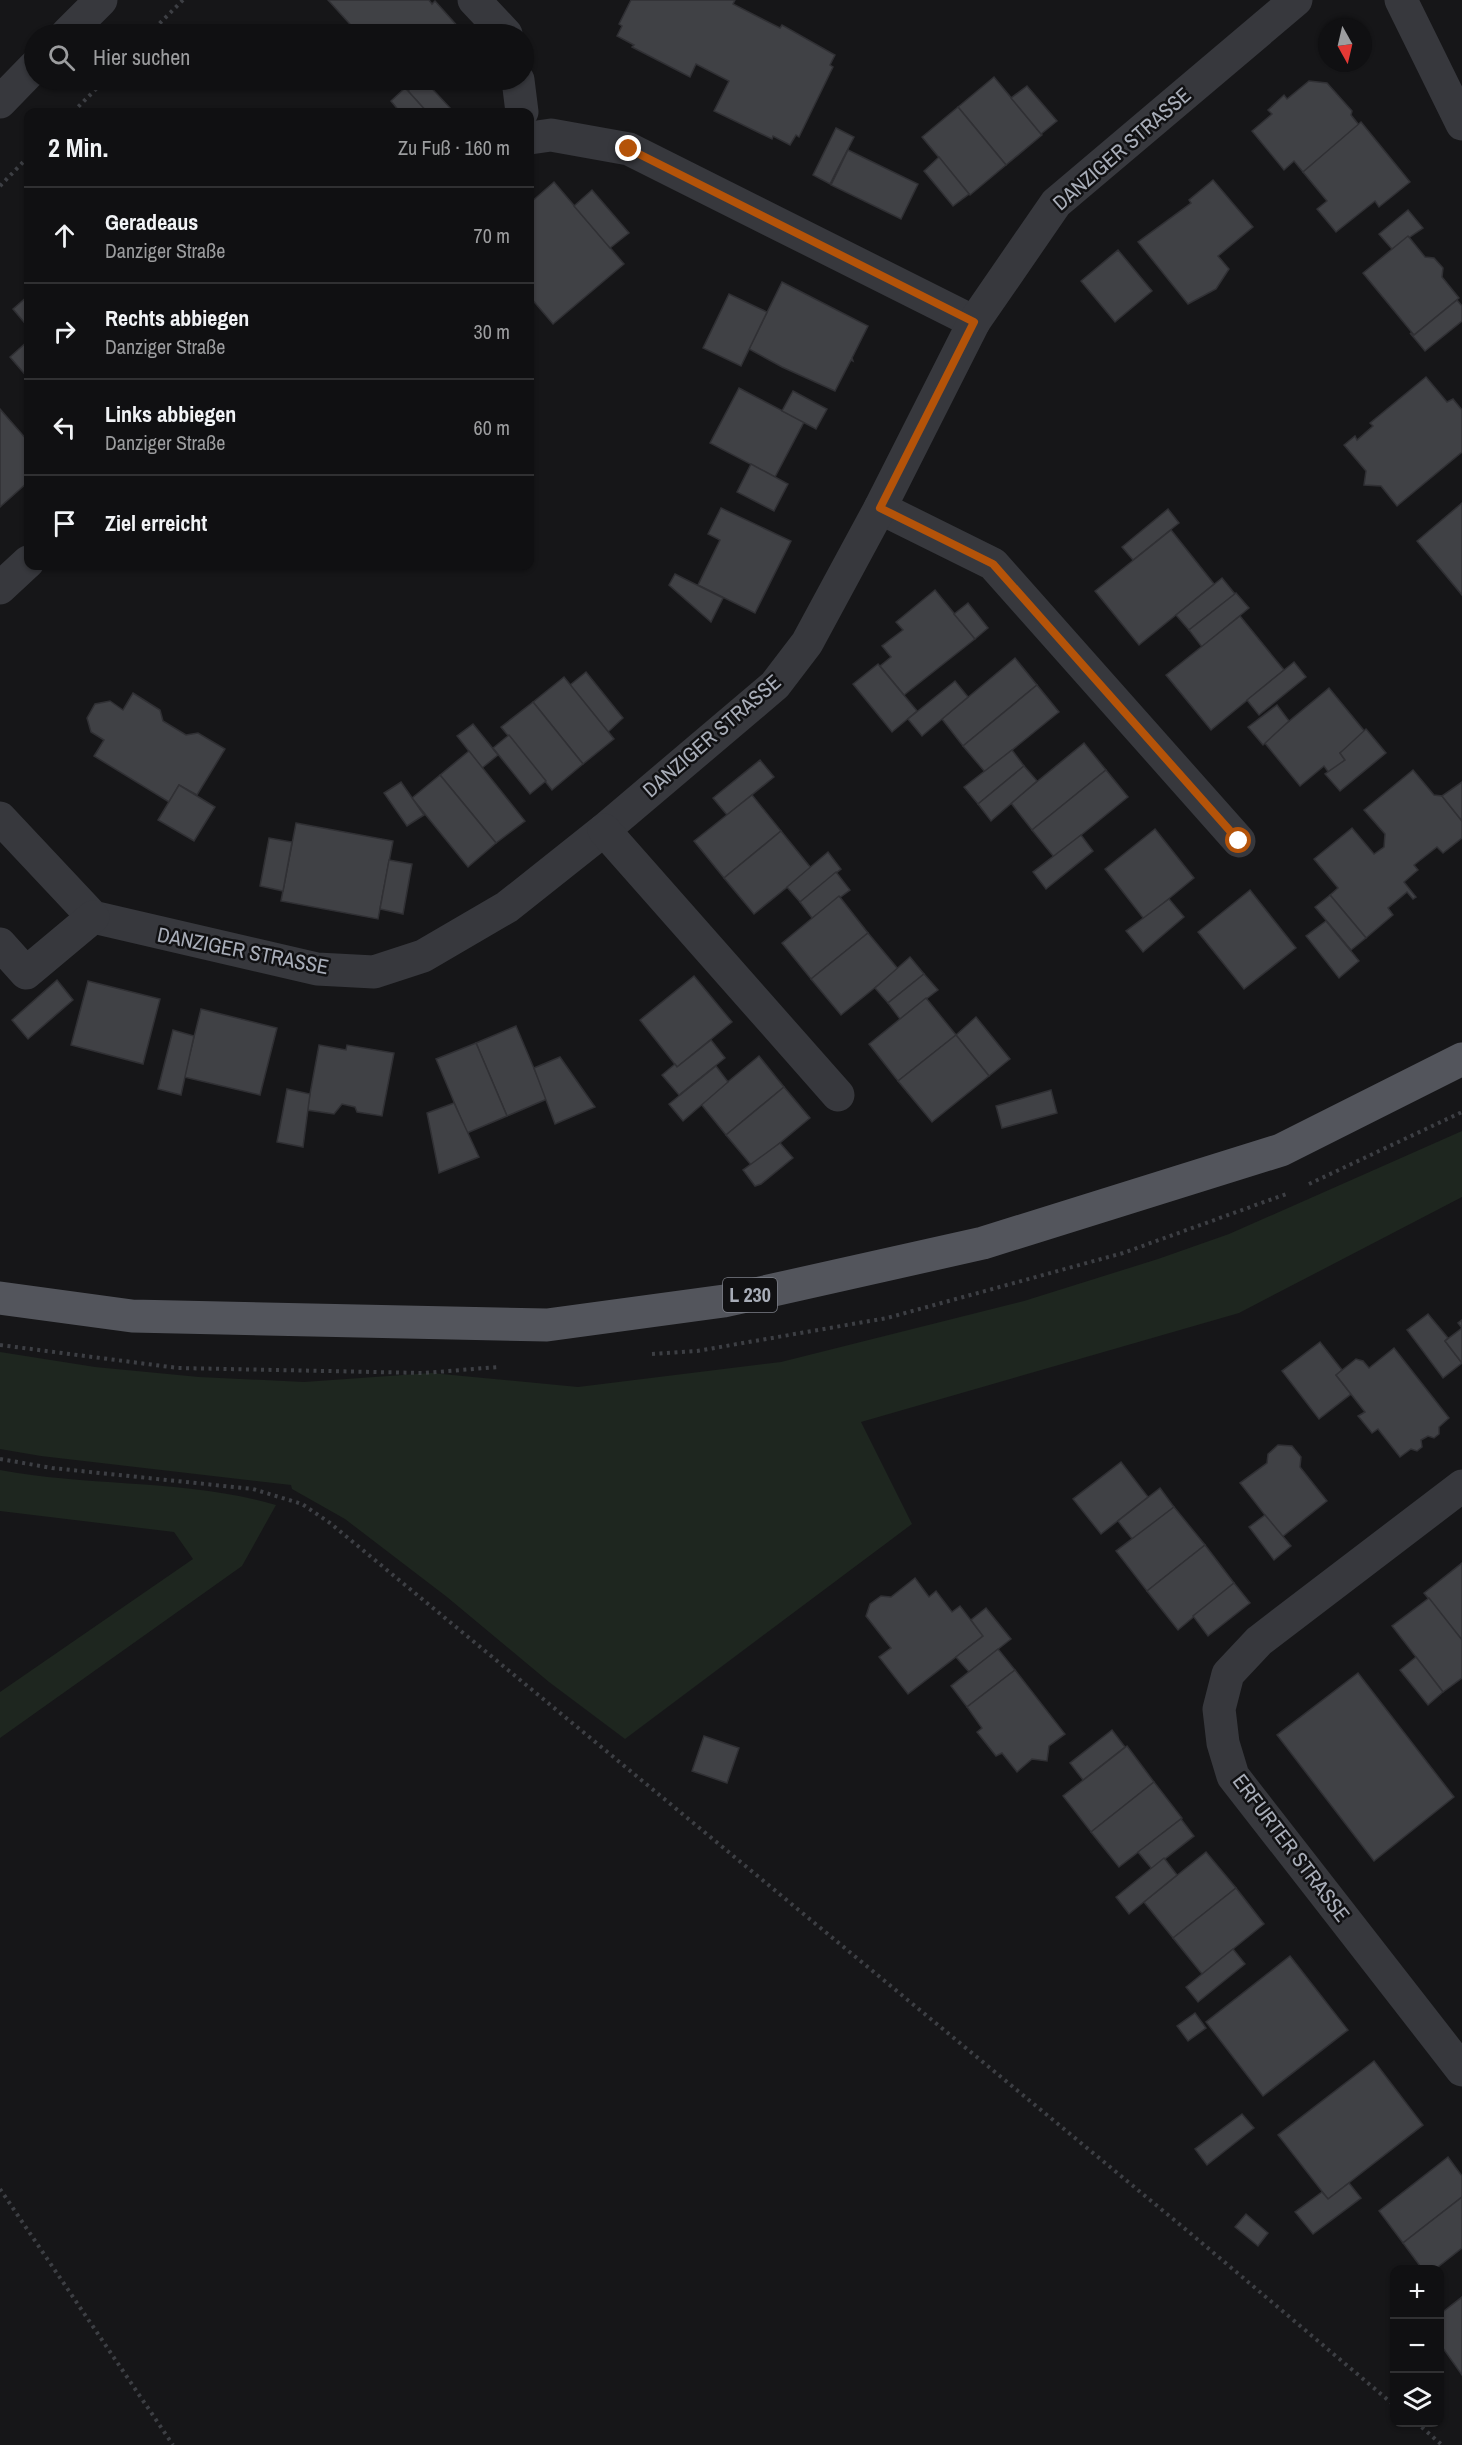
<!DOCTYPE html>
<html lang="de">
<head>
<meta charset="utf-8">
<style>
	body { margin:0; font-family:"Archivo Narrow",sans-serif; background:#19191b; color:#f1f3f6 }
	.controls { position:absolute; right:18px; bottom:18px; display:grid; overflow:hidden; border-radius:12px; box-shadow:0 2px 4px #0004 }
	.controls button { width:54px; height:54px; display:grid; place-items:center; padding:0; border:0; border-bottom:2px solid #303032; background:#101012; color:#f1f3f6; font:30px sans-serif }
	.compass { position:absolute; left:1318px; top:18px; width:54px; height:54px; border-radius:50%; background:#101012; box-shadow:0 2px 4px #0004; rotate:172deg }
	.stop { position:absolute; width:18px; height:18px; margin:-14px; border:4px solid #b45309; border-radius:50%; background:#fff }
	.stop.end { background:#b45309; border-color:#fff; box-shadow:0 2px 6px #0008 }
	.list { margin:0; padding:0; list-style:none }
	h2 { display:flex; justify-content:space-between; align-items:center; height:78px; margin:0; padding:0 24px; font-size:26px }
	h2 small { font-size:20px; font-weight:400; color:#9c9d9f }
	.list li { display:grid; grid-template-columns:39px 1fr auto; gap:18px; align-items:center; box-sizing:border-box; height:96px; padding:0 24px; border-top:2px solid #303032 }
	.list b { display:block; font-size:22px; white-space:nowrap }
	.list p { margin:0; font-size:20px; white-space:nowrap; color:#9c9d9f }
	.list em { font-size:20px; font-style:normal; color:#9c9d9f }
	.icon { flex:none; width:33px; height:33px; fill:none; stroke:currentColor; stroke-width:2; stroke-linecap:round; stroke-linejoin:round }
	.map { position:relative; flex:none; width:1462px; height:2445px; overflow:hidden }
	.search { position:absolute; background:#101012; box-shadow:0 2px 4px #0004; left:24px; top:24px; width:510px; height:66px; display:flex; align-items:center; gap:15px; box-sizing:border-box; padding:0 21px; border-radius:33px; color:#9c9d9f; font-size:22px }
	.panel { position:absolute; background:#101012; box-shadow:0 2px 4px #0004; left:24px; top:108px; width:510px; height:462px; border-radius:12px }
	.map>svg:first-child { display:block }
</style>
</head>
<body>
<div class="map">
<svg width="1462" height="2445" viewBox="0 0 1462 2445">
	<rect width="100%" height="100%" fill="#161618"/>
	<g fill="#1e261f">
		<polygon points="1462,1131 1462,1197 1239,1313 861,1422 912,1524 625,1739 549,1682 447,1597 345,1519 292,1489 291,1485 41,1456 0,1449 0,1352 95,1367 199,1377 304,1382 431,1373 578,1387 781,1362 1024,1301 1158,1259 1229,1234"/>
		<path d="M0 1470C91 1487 187 1479 276 1505L242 1566 0 1738V1692L193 1559 174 1532 0 1511Z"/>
	</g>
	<g fill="#404145" stroke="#303034" stroke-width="1.5">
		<polygon points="328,0 429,0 432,4 435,1 460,29 454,34 359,34"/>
		<polygon points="631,0 735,0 733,4 780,28 782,25 835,55 830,65 833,67 799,137 796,135 790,145 773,136 772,139 714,111 729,81 696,64 690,77 632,47 634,45 617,36 622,26 619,24"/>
		<polygon points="994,77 1042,135 1006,165 958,107"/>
		<polygon points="420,80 424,80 452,110 449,112 427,112 408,91"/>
		<polygon points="1309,81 1327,83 1352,111 1351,115 1359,125 1303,172 1294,161 1284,170 1252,131 1272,114 1268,110 1284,95 1287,99"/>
		<polygon points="1027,86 1057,121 1041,134 1011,98"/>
		<polygon points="405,88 408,91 427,112 400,112 391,101"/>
		<polygon points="958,107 1006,165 970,195 922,137"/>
		<polygon points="1361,122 1410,182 1379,207 1375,201 1336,232 1317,209 1327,201 1303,172"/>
		<polygon points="836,128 854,137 830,184 813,175"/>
		<polygon points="848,150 918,184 901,219 831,185"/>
		<polygon points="939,157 969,194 953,206 924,171"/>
		<polygon points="1213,180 1253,227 1218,256 1229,269 1216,289 1188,304 1138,242 1191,203 1189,200"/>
		<polygon points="554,182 624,264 553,324 530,297 530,203"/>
		<polygon points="592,190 629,233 610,248 574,206"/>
		<polygon points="1408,210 1423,228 1392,249 1379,234"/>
		<polygon points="1408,236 1425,257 1434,258 1443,268 1442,277 1459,298 1414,335 1363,273"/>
		<polygon points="1118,250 1152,291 1115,322 1081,281"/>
		<polygon points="782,282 868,326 852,358 853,361 851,360 835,391 782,367 749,349"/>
		<polygon points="729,294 767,312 741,366 703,348"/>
		<polygon points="28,296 28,327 13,309"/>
		<polygon points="1457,300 1462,306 1462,321 1425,351 1410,333 1414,335"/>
		<polygon points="28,341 28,378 10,357"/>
		<polygon points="1426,377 1447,402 1453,399 1462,410 1462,452 1397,506 1381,486 1364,485 1366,471 1344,445 1355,436 1357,440 1373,426 1370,423"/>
		<polygon points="739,388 804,422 775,477 710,443"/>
		<polygon points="793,391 827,409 816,429 782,411"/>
		<polygon points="0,409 28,441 28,482 0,507"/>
		<polygon points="751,464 788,484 774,511 737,492"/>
		<polygon points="1462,503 1462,595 1417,541"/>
		<polygon points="721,508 791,541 755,613 698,585 720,540 708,534"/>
		<polygon points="1168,509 1179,523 1133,560 1122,547"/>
		<polygon points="1171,530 1214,584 1139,645 1095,591"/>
		<polygon points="675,574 723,598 711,622 669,585"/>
		<polygon points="1222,578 1235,594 1189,630 1176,615"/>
		<polygon points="935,590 975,639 904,695 880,666 891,657 882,646 903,630 896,622"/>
		<polygon points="1236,593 1249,608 1202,647 1189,630"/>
		<polygon points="968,603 988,628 975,639 954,614"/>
		<polygon points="1240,616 1284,670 1211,730 1166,675"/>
		<polygon points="1015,658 1037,685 963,746 942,719"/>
		<polygon points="1294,662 1306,677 1259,715 1247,700"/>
		<polygon points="878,664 917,711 892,732 853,684"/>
		<polygon points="586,672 623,718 608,732 570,685"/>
		<polygon points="564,677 614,739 583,764 533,702"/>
		<polygon points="955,681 968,697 922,736 908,719"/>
		<polygon points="1037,685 1059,712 985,772 963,746"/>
		<polygon points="1329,688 1366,733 1340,753 1345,760 1329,773 1324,766 1300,786 1264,742"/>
		<polygon points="133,693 160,710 163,721 186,735 198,733 225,749 197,795 179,785 169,802 94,756 104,740 91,732 87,718 95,704 110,701 123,710"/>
		<polygon points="533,702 583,764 552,790 501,727"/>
		<polygon points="1277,705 1289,721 1263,745 1248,727"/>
		<polygon points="473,724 498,755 482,768 457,736"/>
		<polygon points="1366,729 1386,753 1340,791 1325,774 1345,760 1340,753"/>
		<polygon points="509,735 546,781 530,794 493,748"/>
		<polygon points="1084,743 1106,770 1032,830 1011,803"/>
		<polygon points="1012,750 1024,766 978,804 964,787"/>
		<polygon points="469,751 525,821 496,843 440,775"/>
		<polygon points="760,760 774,777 727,815 713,798"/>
		<polygon points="1024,766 1037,781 991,821 978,804"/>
		<polygon points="1106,770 1128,797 1054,857 1032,830"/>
		<polygon points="1413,770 1434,795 1442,796 1462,821 1462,838 1443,853 1437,847 1414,865 1418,870 1404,882 1416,897 1413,899 1407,892 1388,908 1393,915 1366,938 1330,895 1338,888 1314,859 1352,828 1374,854 1384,847 1385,834 1364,810"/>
		<polygon points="440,775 496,843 468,867 412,798"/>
		<polygon points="401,782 424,815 407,826 384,793"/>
		<polygon points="1462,782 1462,821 1442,796"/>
		<polygon points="179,785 215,807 194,841 158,820"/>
		<polygon points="752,795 781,831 724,878 694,841"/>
		<polygon points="296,823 393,841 378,919 281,901"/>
		<polygon points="1155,829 1194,878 1144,919 1105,869"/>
		<polygon points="781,831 811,868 754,914 724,878"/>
		<polygon points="1081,835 1093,851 1046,889 1033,872"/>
		<polygon points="269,838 292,842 283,891 260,886"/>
		<polygon points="828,852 841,869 800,902 787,887"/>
		<polygon points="389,860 412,864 403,914 380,909"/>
		<polygon points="836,872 850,890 812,918 800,902"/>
		<polygon points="1250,890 1296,948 1244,989 1198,932"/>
		<polygon points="1330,895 1366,938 1351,950 1315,907"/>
		<polygon points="839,896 868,933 811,979 782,943"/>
		<polygon points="1169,899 1184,917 1143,952 1126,931"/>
		<polygon points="1326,921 1359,961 1339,978 1306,936"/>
		<polygon points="868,933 898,969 841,1015 811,979"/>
		<polygon points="910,957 924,974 888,1003 875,988"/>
		<polygon points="924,974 938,990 900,1019 888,1003"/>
		<polygon points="694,976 732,1022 677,1067 640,1020"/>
		<polygon points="57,980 73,1000 28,1039 12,1020"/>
		<polygon points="88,981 160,999 143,1064 71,1045"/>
		<polygon points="926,998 956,1035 898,1081 869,1044"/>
		<polygon points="201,1009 277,1028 260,1095 184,1077"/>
		<polygon points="976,1017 1010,1059 989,1076 956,1035"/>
		<polygon points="516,1026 547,1099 507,1116 476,1043"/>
		<polygon points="173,1030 194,1036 181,1095 158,1089"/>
		<polygon points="956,1035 989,1076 932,1122 898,1081"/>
		<polygon points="711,1040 725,1058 679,1095 662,1075 675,1064 677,1067"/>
		<polygon points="476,1043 507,1116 467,1133 436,1059"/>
		<polygon points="319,1045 346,1050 347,1045 394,1053 382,1116 357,1112 355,1107 342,1104 334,1114 307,1110"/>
		<polygon points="759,1056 784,1087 726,1135 701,1104"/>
		<polygon points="560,1057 595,1107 555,1124 534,1068"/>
		<polygon points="716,1066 728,1082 683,1121 669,1104"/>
		<polygon points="784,1087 810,1118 752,1166 726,1135"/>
		<polygon points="287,1089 310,1094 303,1147 277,1142"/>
		<polygon points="1051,1090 1057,1113 1002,1128 996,1106"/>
		<polygon points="454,1103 479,1157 439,1173 427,1113"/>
		<polygon points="780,1143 793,1158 761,1184 755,1186 743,1170"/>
		<polygon points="1428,1314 1448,1338 1445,1341 1462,1363 1443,1378 1407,1330"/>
		<polygon points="1462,1320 1462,1363 1445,1341 1462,1328 1458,1323"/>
		<polygon points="1320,1342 1342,1370 1336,1375 1351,1394 1319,1419 1282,1371"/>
		<polygon points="1394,1348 1449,1418 1439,1427 1439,1434 1434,1438 1428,1436 1421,1440 1422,1447 1417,1451 1411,1449 1400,1457 1378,1429 1372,1433 1358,1416 1365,1412 1336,1375 1356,1359 1363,1361 1369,1368"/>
		<polygon points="1278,1445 1292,1446 1301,1457 1300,1467 1327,1501 1282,1537 1240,1483 1267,1463 1268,1454"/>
		<polygon points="1121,1462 1148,1497 1101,1534 1073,1499"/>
		<polygon points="1160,1488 1174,1507 1133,1540 1118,1521"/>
		<polygon points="1174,1507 1205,1545 1147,1591 1116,1551"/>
		<polygon points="1265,1515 1291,1546 1274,1560 1249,1527"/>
		<polygon points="1205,1545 1234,1583 1178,1630 1147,1591"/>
		<polygon points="1462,1563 1462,1640 1424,1593"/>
		<polygon points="915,1578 929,1597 936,1591 952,1612 960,1606 983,1636 908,1694 879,1657 891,1648 866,1616 870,1604 881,1596 891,1597"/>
		<polygon points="1234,1583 1250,1603 1208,1636 1193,1616"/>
		<polygon points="1429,1598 1462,1640 1462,1678 1443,1692 1392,1626"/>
		<polygon points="986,1608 1011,1639 969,1672 956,1657 983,1636 971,1620"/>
		<polygon points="998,1649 1015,1670 967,1707 951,1686"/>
		<polygon points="1416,1657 1443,1692 1428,1705 1400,1670"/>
		<polygon points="1015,1670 1065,1734 1049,1746 1047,1761 1032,1759 1017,1772 1002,1753 996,1756 977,1732 982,1728 967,1707"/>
		<polygon points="1358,1673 1454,1797 1374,1861 1277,1735"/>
		<polygon points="1112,1730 1125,1747 1083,1780 1070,1763"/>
		<polygon points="704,1736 739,1748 727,1783 692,1771"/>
		<polygon points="1127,1746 1154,1782 1091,1832 1063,1796"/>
		<polygon points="1154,1782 1182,1818 1119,1867 1091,1832"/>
		<polygon points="1181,1819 1194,1836 1152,1869 1138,1852"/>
		<polygon points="1206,1852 1236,1888 1173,1938 1144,1902"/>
		<polygon points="1164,1858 1177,1875 1129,1914 1116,1897"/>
		<polygon points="1236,1888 1264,1924 1202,1974 1173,1938"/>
		<polygon points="1233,1949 1245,1964 1198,2002 1186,1987"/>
		<polygon points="1290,1956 1348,2030 1263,2096 1206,2022"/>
		<polygon points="1195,2013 1206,2028 1188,2041 1177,2026"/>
		<polygon points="1374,2061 1423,2125 1328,2199 1278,2135"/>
		<polygon points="1242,2114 1254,2128 1207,2165 1195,2149"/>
		<polygon points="1448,2157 1462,2176 1462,2197 1403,2243 1379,2211"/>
		<polygon points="1349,2183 1361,2198 1313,2234 1295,2212 1322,2192 1328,2199"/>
		<polygon points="1462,2197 1462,2248 1434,2270 1423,2270 1403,2243"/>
		<polygon points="1246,2214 1268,2233 1258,2246 1235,2227"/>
		<polygon points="1462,2297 1462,2375 1440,2344 1440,2314"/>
	</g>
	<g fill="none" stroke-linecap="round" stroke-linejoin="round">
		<g stroke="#3d3f44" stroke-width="4" stroke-dasharray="3 4.5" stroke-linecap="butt">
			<polyline points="149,34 183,0"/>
			<polyline points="73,112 105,80"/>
			<polyline points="0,186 28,157"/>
			<polyline points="1309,1184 1462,1112"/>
			<polyline points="0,1345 178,1368 424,1373 498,1367"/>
			<polyline points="652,1354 697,1351 887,1318 1123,1253 1289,1193"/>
			<polyline points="0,1459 52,1468 253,1489 302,1504 330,1523 1190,2233 1394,2405"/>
			<polyline points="0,2189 173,2445"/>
			<polyline points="1416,2422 1442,2445"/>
		</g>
		<g stroke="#37383d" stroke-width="33">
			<polyline points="474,0 506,34"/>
			<polyline points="1401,0 1462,124"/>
			<polyline points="518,80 522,112"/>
			<polyline points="530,138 551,135 629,149 974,322"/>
			<polyline points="880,508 993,564 1239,841"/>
			<polyline points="0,588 28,562"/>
			<polyline points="0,818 93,917 317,969 374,972 423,956 507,907 604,830 775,685 807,643 880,508 974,322 1056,203 1296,0"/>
			<polyline points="604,830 838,1095"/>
			<polyline points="0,944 26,973 93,917"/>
			<polyline points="1462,1486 1259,1641 1228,1674 1219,1709 1223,1743 1233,1776 1462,2070"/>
		</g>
		<g stroke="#37383d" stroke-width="33">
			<polyline points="67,34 101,0"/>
			<polyline points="0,102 34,67"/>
		</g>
		<polyline stroke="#53555c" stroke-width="33" points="0,1298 132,1316 547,1325 724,1301 983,1243 1281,1150 1462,1059"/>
	</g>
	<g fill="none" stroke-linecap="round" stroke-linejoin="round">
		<polyline stroke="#b45309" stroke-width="8" points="629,149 974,322 880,508 993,564 1239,841"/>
	</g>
	<g text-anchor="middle" stroke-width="5" stroke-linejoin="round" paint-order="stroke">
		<rect fill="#111113" stroke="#7b7e86" stroke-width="1.5" x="723" y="1278" width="54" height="34" rx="4.5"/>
		<g font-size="20" font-weight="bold" fill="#a8adb8">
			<text x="750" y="1302">L 230</text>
		</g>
		<g font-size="21" fill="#a8adb8" stroke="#111113">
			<text transform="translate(1122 149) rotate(-41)" y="7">DANZIGER STRASSE</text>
			<text transform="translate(712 736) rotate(-41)" y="7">DANZIGER STRASSE</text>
			<text transform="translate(243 951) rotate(11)" y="7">DANZIGER STRASSE</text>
			<text transform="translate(1291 1848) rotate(53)" y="7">ERFURTER STRASSE</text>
		</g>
	</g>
</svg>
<div class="controls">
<button>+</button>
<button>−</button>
<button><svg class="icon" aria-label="layers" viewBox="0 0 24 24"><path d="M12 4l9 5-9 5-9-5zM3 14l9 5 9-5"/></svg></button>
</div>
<svg class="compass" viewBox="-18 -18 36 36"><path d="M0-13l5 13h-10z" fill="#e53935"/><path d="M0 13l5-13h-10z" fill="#9c9d9f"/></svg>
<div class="stop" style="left:1239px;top:841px"></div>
<div class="stop end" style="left:629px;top:149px"></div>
<div class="search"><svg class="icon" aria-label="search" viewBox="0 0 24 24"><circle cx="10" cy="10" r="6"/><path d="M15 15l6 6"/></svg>Hier suchen</div>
<section class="panel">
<h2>2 Min.<small>Zu Fuß · 160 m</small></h2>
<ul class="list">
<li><svg class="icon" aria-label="ahead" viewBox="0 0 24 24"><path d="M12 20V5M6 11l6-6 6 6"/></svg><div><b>Geradeaus</b><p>Danziger Straße</p></div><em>70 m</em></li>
<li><svg class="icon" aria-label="right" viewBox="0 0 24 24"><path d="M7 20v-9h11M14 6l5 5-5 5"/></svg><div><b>Rechts abbiegen</b><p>Danziger Straße</p></div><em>30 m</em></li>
<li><svg class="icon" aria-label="left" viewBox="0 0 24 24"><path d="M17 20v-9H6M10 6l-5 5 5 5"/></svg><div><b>Links abbiegen</b><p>Danziger Straße</p></div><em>60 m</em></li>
<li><svg class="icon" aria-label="arrive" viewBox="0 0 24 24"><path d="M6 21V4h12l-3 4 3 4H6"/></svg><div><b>Ziel erreicht</b></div></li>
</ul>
</section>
</div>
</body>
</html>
